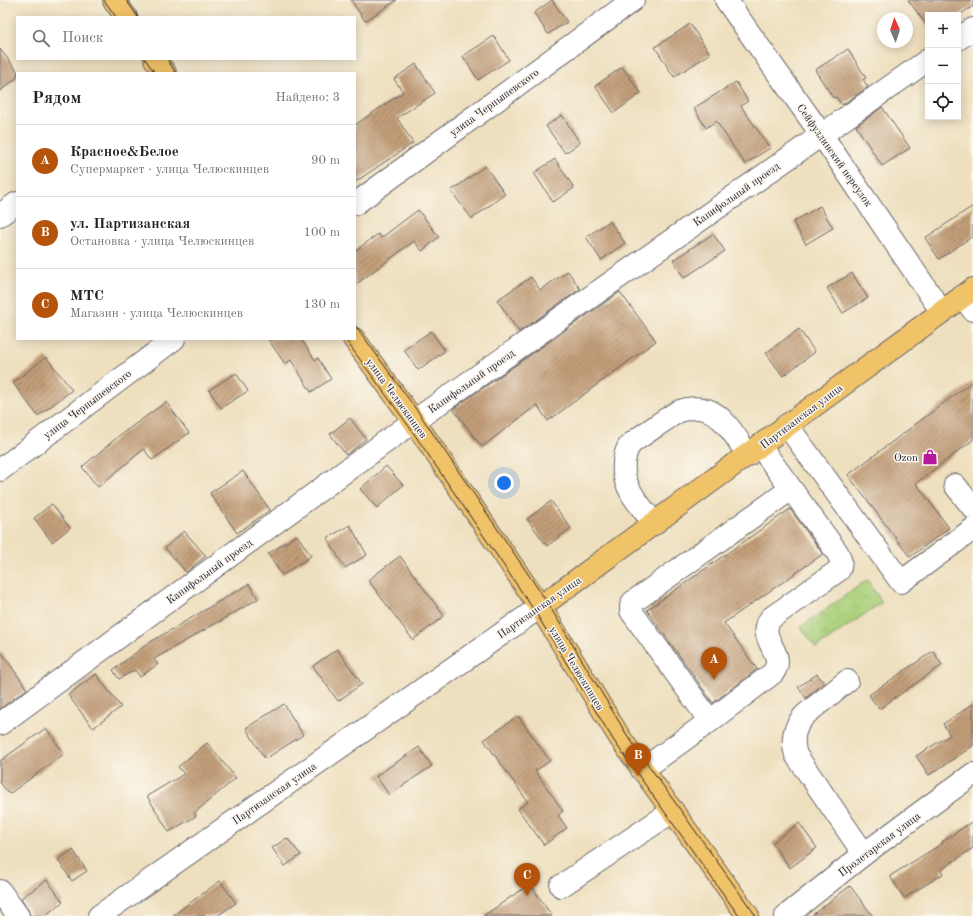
<!DOCTYPE html>
<html lang="ru">
<head>
<meta charset="utf-8">
<style>
	body { margin:0; font-family:"Old Standard TT",serif; background:#f2f2f2; color:#222 }
	.controls { position:absolute; right:12px; top:12px; display:grid; overflow:hidden; border-radius:0px; box-shadow:0 2px 10px #0003 }
	.controls button { width:36px; height:36px; display:grid; place-items:center; padding:0; border:0; border-bottom:1px solid #e0e0e0; background:#fff; color:#222; font:20px sans-serif }
	.compass { position:absolute; left:877px; top:12px; width:36px; height:36px; border-radius:50%; background:#fff; box-shadow:0 2px 10px #0003; rotate:357deg }
	.you { position:absolute; left:504px; top:483px; width:14px; height:14px; margin:-10px; border:3px solid #fff; border-radius:50%; background:#1a73e8; box-shadow:0 0 0 6px #1a73e833 }
	.badge { display:grid; place-items:center; width:26px; height:26px; border-radius:50%; background:#b45309; color:#fff; font-size:13px; font-weight:700 }
	.pin { position:absolute; translate:-50% -33px; filter:drop-shadow(0 1px 2px #0008) }
	.pin::after { content:''; position:absolute; top:21px; width:14px; height:12px; background:inherit; clip-path:polygon(0 0,100% 0,50% 100%) }
	.list { margin:0; padding:0; list-style:none }
	h2 { display:flex; justify-content:space-between; align-items:center; height:52px; margin:0; padding:0 16px; font-size:17px }
	h2 small { font-size:13px; font-weight:400; color:#767676 }
	.list li { display:grid; grid-template-columns:26px 1fr auto; gap:12px; align-items:center; box-sizing:border-box; height:72px; padding:0 16px; border-top:1px solid #e0e0e0 }
	.list b { display:block; font-size:15px; white-space:nowrap }
	.list p { margin:0; font-size:13px; white-space:nowrap; color:#767676 }
	.list em { font-size:13px; font-style:normal; color:#767676 }
	.icon { flex:none; width:22px; height:22px; fill:none; stroke:currentColor; stroke-width:2; stroke-linecap:round; stroke-linejoin:round }
	.map { position:relative; flex:none; width:973px; height:916px; overflow:hidden }
	.search { position:absolute; background:#fff; box-shadow:0 2px 10px #0003; left:16px; top:16px; width:340px; height:44px; display:flex; align-items:center; gap:10px; box-sizing:border-box; padding:0 14px; border-radius:0px; color:#767676; font-size:15px }
	.panel { position:absolute; background:#fff; box-shadow:0 2px 10px #0003; left:16px; top:72px; width:340px; height:268px; border-radius:0px }
	.map>svg:first-child { display:block }
</style>
</head>
<body>
<div class="map">
<svg width="973" height="916" viewBox="0 0 973 916">
	<defs>
		<pattern id="park-crowns" width="20" height="18" patternUnits="userSpaceOnUse"><rect width="20" height="18" fill="#aad07a"/><path d="M2 6a3 3 0 1 1 6 0M12 15a3 3 0 1 1 6 0" fill="none" stroke="#92b26a"/></pattern>
		<pattern id="building-hatch" width="6" height="6" patternUnits="userSpaceOnUse"><rect width="6" height="6" fill="#c29e78"/><path d="M-1 1l2-2M0 6l6-6M5 7l2-2" fill="none" stroke="#9d8064"/></pattern>
	</defs>
	<rect width="100%" height="100%" fill="#fbf7ec"/>
	<filter id="ink" filterUnits="userSpaceOnUse"><feTurbulence type="fractalNoise" baseFrequency=".025" numOctaves="2"/><feDisplacementMap in="SourceGraphic" scale="8" xChannelSelector="R" yChannelSelector="G"/><feConvolveMatrix kernelMatrix="1 2 1 2 8 2 1 2 1" color-interpolation-filters="sRGB"/></filter>
	<filter id="wash" filterUnits="userSpaceOnUse"><feTurbulence type="fractalNoise" baseFrequency=".012" numOctaves="4" result="noise"/><feDisplacementMap in="SourceGraphic" scale="16" xChannelSelector="R" yChannelSelector="G"/><feGaussianBlur stdDeviation="0.9" result="paint"/><feColorMatrix in="noise" values="0 0 0 0 0 0 0 0 0 0 0 0 0 0 0 0 0 1.4 0 .05"/><feComposite in="paint" operator="in"/></filter>
	<g filter="url(#wash)">
		<rect width="100%" height="100%" fill="#eedfbe"/>
		<polygon fill="url(#park-crowns)" stroke="#66795a" points="867,580 882,602 816,648 801,627"/>
		<g id="blocks">
			<g fill="url(#building-hatch)">
				<polygon points="351,0 397,0 365,21"/>
				<polygon points="552,0 567,22 548,34 534,13"/>
				<polygon points="908,0 973,0 973,6 958,16 958,15 928,15 928,27"/>
				<polygon points="690,24 710,54 674,77 655,47"/>
				<polygon points="494,36 509,60 478,80 463,56"/>
				<polygon points="0,49 19,73 17,73 17,78 0,91"/>
				<polygon points="848,49 866,78 863,79 868,87 842,105 836,97 833,98 815,70"/>
				<polygon points="416,64 435,93 397,118 413,143 355,182 355,125 403,92 394,79"/>
				<polygon points="622,67 641,93 614,113 595,86"/>
				<polygon points="736,82 748,101 741,106 770,148 745,164 716,121 706,128 694,108"/>
				<polygon points="882,107 910,148 882,166 856,126"/>
				<polygon points="562,115 580,143 565,153 546,126"/>
				<polygon points="555,159 574,188 553,202 534,173"/>
				<polygon points="485,166 505,194 472,219 451,191"/>
				<polygon points="820,206 833,228 806,244 793,222"/>
				<polygon points="973,206 973,236 939,259 925,238"/>
				<polygon points="418,210 439,237 422,251 414,241 355,285 355,251 378,234 381,238"/>
				<polygon points="610,221 625,243 601,260 586,237"/>
				<polygon points="713,234 725,251 684,278 673,260"/>
				<polygon points="568,271 580,289 519,332 497,300 531,277 540,290"/>
				<polygon points="852,273 868,298 843,313 827,288"/>
				<polygon points="620,292 656,341 548,421 537,405 482,447 453,409"/>
				<polygon points="799,329 815,352 783,376 766,353"/>
				<polygon points="431,331 445,351 418,370 404,350"/>
				<polygon points="268,339 301,339 315,360 318,358 331,379 311,392 291,360 285,364"/>
				<polygon points="46,357 72,390 38,416 13,383"/>
				<polygon points="236,373 248,391 221,408 209,390"/>
				<polygon points="973,381 973,440 916,483 949,528 910,557 848,475"/>
				<polygon points="166,402 189,433 152,460 144,449 98,487 82,467 120,435"/>
				<polygon points="350,418 366,439 346,455 330,434"/>
				<polygon points="386,466 403,485 377,508 360,489"/>
				<polygon points="243,471 270,510 237,533 210,493"/>
				<polygon points="551,501 571,528 547,546 527,519"/>
				<polygon points="52,504 70,528 52,542 34,518"/>
				<polygon points="790,509 823,554 724,623 757,669 713,703 647,610"/>
				<polygon points="350,525 367,555 345,568 327,538"/>
				<polygon points="184,531 206,556 186,572 165,548"/>
				<polygon points="297,535 311,556 282,575 268,554"/>
				<polygon points="400,556 444,616 413,640 368,580"/>
				<polygon points="249,584 258,599 154,659 158,664 140,677 135,670 119,679 113,670 147,644"/>
				<polygon points="337,649 362,684 338,701 313,666"/>
				<polygon points="0,650 27,689 0,709"/>
				<polygon points="933,651 942,665 879,709 869,695"/>
				<polygon points="96,674 121,707 93,728 68,695"/>
				<polygon points="817,674 824,683 806,698 798,687"/>
				<polygon points="284,704 303,735 265,759 246,728"/>
				<polygon points="973,704 973,746 929,775 916,756 950,735 943,724"/>
				<polygon points="518,716 550,761 535,771 563,811 558,815 567,828 544,845 518,809 528,802 484,740"/>
				<polygon points="46,728 64,754 9,794 0,782 0,761"/>
				<polygon points="207,743 236,778 194,813 196,816 169,832 147,796 184,774 178,767"/>
				<polygon points="419,747 432,766 389,795 376,776"/>
				<polygon points="973,821 973,848 941,870 943,874 904,898 890,876 943,843 942,842"/>
				<polygon points="799,823 817,848 790,868 772,843"/>
				<polygon points="287,838 301,855 285,866 272,848"/>
				<polygon points="73,850 87,871 72,881 58,860"/>
				<polygon points="47,880 63,902 44,916 30,916 28,909 21,898"/>
				<polygon points="220,881 236,903 217,916 172,916"/>
				<polygon points="530,884 552,916 483,916"/>
				<polygon points="850,886 873,916 811,916"/>
			</g>
		</g>
	</g>
	<g filter="url(#ink)">
		<use href="#blocks" fill-opacity="0" stroke="#696469" stroke-width="1"/>
		<g fill="none" stroke-linecap="round" stroke-linejoin="round">
			<defs>
				<g id="minor">
					<polyline points="726,0 821,134 942,312"/>
					<polyline points="958,39 973,29"/>
					<polyline points="355,204 633,0"/>
					<polyline points="0,215 17,203"/>
					<polyline points="963,296 973,310"/>
					<polyline points="787,425 901,582 973,529"/>
					<polyline points="0,470 174,339"/>
					<polyline points="955,485 973,508"/>
					<path d="M654 524C643 508 626 492 624 472 623 464 625 451 630 445 632 442 676 412 680 411 688 408 699 407 707 410 725 416 738 441 748 455"/>
					<path d="M847 681 806 714C794 726 791 739 796 755L864 854"/>
					<polyline points="710,721 631,611 631,606 633,602 791,489"/>
					<polyline points="0,724 414,421 928,60"/>
					<path d="M642 770 710 721 773 673C788 653 755 639 771 618L839 570C842 564 841 559 837 552L760 446"/>
					<polyline points="561,886 673,811"/>
					<polyline points="0,891 18,916"/>
					<polyline points="99,916 540,607"/>
					<polyline points="786,916 864,854 973,774"/>
				</g>
				<g id="major">
					<polyline points="114,0 126,17"/>
					<polyline points="155,59 165,73"/>
					<polyline points="354,339 414,421 540,607 620,738 748,916"/>
					<polyline points="540,607 973,289"/>
				</g>
			</defs>
			<use href="#minor" stroke="#696469" stroke-width="24"/>
			<use href="#major" stroke="#696469" stroke-width="24"/>
			<use href="#minor" stroke="#fff" stroke-width="22"/>
			<use href="#major" stroke="#f1c369" stroke-width="22"/>
			<g stroke="#22223b" stroke-width="1">
				<polyline points="104,0 116,17"/>
				<polyline points="126,0 138,17"/>
				<polyline points="145,59 155,73"/>
				<polyline points="167,59 176,73"/>
				<polyline points="355,325 421,416 547,602 627,735 756,916"/>
				<polyline points="345,339 408,425 534,610 614,741 739,916"/>
			</g>
		</g>
	</g>
	<defs>
		<symbol id="shop-bare" viewBox="-9 -9 18 18"><path d="M-5-2.5h2.3a2.7 3.5 0 0 1 5.4 0H5L5.5 6h-11ZM-1.5-2.5h3a1.5 2.3 0 0 0-3 0Z" fill="#b5179e" stroke="#fbf7ec" stroke-width="2.5" paint-order="stroke"/></symbol>
	</defs>
	<g fill-rule="evenodd">
		<use href="#shop-bare" x="919" y="446" width="22" height="22"/>
	</g>
	<g text-anchor="middle" stroke-width="3" stroke-linejoin="round" paint-order="stroke">
		<g font-size="11" fill="#22223b" stroke="#fbf7ec">
			<text transform="translate(494 102) rotate(-36)" y="4">улица Чернышевского</text>
			<text transform="translate(835 155) rotate(55)" y="4">Сейфуллинский переулок</text>
			<text transform="translate(736 194) rotate(-35)" y="4">Канифольный проезд</text>
			<text transform="translate(471 381) rotate(-35)" y="4">Канифольный проезд</text>
			<text transform="translate(397 398) rotate(54)" y="4">улица Челюскинцев</text>
			<text transform="translate(87 404) rotate(-37)" y="4">улица Чернышевского</text>
			<text transform="translate(801 416) rotate(-37)" y="4">Партизанская улица</text>
			<text transform="translate(209 571) rotate(-36)" y="4">Канифольный проезд</text>
			<text transform="translate(539 607) rotate(-35)" y="4">Партизанская улица</text>
			<text transform="translate(577 668) rotate(59)" y="4">улица Челюскинцев</text>
			<text transform="translate(274 793) rotate(-35)" y="4">Партизанская улица</text>
			<text transform="translate(879 844) rotate(-37)" y="4">Пролетарская улица</text>
		</g>
		<g font-size="11" fill="#22223b" stroke="#fbf7ec" text-anchor="end">
			<text x="918" y="461">Ozon</text>
		</g>
	</g>
</svg>
<div class="controls">
<button>+</button>
<button>−</button>
<button><svg class="icon" aria-label="locate" viewBox="0 0 24 24"><circle cx="12" cy="12" r="6"/><path d="M12 2v4M12 18v4M2 12h4M18 12h4"/></svg></button>
</div>
<svg class="compass" viewBox="-18 -18 36 36"><path d="M0-13l5 13h-10z" fill="#e53935"/><path d="M0 13l5-13h-10z" fill="#767676"/></svg>
<div class="you"></div>
<div class="pin badge" style="left:714px;top:680px">A</div>
<div class="pin badge" style="left:638px;top:776px">B</div>
<div class="pin badge" style="left:527px;top:896px">C</div>
<div class="search"><svg class="icon" aria-label="search" viewBox="0 0 24 24"><circle cx="10" cy="10" r="6"/><path d="M15 15l6 6"/></svg>Поиск</div>
<section class="panel">
<h2>Рядом<small>Найдено: 3</small></h2>
<ul class="list">
<li><span class="badge">A</span><div><b>Красное&amp;Белое</b><p>Супермаркет · улица Челюскинцев</p></div><em>90 m</em></li>
<li><span class="badge">B</span><div><b>ул. Партизанская</b><p>Остановка · улица Челюскинцев</p></div><em>100 m</em></li>
<li><span class="badge">C</span><div><b>МТС</b><p>Магазин · улица Челюскинцев</p></div><em>130 m</em></li>
</ul>
</section>
</div>
</body>
</html>
